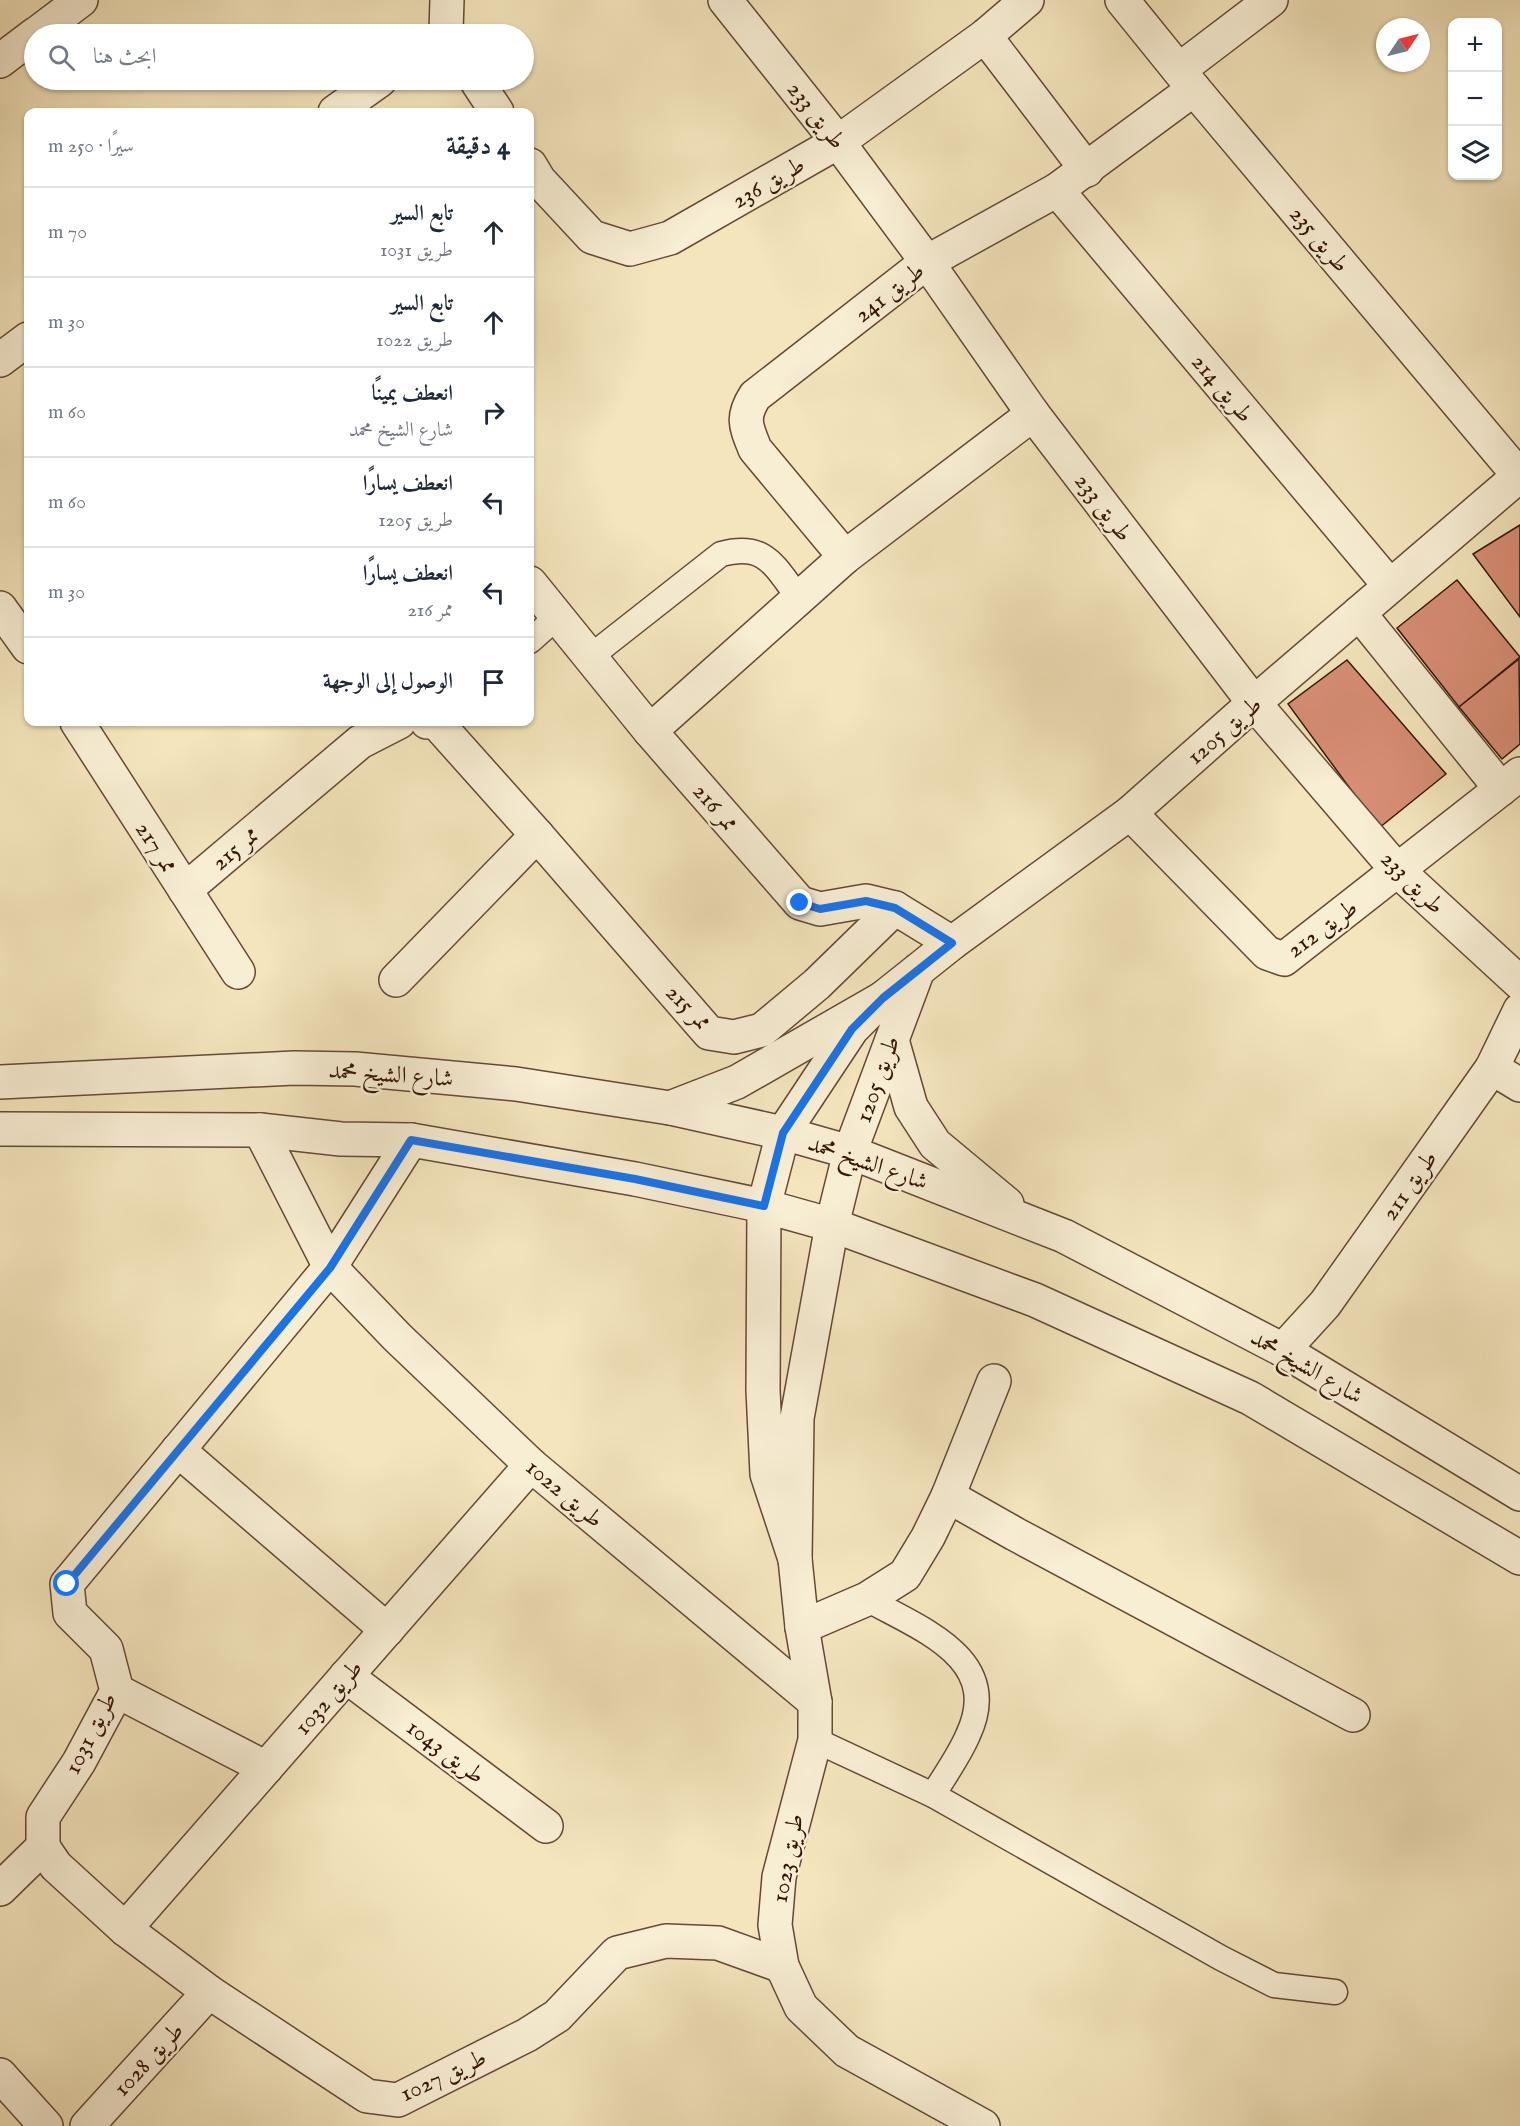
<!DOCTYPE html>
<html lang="ar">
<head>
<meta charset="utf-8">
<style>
	body { margin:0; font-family:"IM FELL English",Amiri,serif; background:#f2f2f3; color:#1f2937; direction:rtl }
	.controls { position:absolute; right:18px; top:18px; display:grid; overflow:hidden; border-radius:12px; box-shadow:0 2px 4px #0004 }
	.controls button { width:54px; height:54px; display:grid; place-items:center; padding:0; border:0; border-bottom:2px solid #e0e1e3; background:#fff; color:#1f2937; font:30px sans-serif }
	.compass { position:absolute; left:1376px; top:18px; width:54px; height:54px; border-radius:50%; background:#fff; box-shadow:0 2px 4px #0004; rotate:55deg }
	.stop { position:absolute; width:18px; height:18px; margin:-14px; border:4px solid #1a73e8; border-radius:50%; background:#fff }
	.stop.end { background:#1a73e8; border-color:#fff; box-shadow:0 2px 6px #0008 }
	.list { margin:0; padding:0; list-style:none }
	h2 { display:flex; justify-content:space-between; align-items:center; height:78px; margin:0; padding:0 24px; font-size:26px }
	h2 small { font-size:20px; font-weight:400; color:#747a83 }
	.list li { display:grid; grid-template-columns:39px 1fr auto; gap:18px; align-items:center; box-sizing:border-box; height:90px; padding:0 24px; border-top:2px solid #e0e1e3 }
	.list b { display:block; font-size:22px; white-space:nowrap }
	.list p { margin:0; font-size:20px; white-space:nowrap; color:#747a83 }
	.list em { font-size:20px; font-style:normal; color:#747a83 }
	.icon { flex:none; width:33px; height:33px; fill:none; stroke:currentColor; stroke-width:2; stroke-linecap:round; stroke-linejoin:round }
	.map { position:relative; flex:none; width:1520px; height:2126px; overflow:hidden; direction:ltr }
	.search { position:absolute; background:#fff; box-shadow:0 2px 4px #0004; left:24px; top:24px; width:510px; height:66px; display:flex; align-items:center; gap:15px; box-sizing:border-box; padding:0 21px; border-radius:33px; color:#747a83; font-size:22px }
	.panel { position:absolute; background:#fff; box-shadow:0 2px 4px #0004; left:24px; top:108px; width:510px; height:618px; border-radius:12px; direction:rtl }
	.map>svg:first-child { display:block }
</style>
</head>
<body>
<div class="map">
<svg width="1520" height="2126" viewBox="0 0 1520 2126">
	<rect width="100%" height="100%" fill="#f4e5bd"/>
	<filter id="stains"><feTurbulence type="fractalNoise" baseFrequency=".00333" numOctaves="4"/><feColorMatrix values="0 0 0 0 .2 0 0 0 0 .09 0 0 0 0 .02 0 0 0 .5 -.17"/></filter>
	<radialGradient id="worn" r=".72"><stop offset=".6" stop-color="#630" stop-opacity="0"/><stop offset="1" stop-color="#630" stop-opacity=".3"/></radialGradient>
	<g fill="#d88e76" stroke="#351508" stroke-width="1.5">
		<polygon points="1520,525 1520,617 1473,554"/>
		<polygon points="1457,580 1520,657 1459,707 1397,628"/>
		<polygon points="1519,659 1520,744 1502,759 1459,707"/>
		<polygon points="1347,660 1446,774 1379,828 1288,704"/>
	</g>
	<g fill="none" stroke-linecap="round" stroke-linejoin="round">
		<defs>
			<g id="service">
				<polyline points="530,641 557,617"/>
				<path d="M590 657 721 554C766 542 774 566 799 598"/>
				<path d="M867 1599C920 1629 1004 1658 968 1735 959 1756 945 1775 933 1795"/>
				<polyline points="815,1740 933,1795 1221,1958 1274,1985 1335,1992"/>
			</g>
			<g id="minor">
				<polyline points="447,0 446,31 449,34"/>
				<polyline points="725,0 838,142 927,262 1033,414 1254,703 1397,870 1520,983"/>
				<polyline points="1122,0 1194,89 1520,477"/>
				<polyline points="985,36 1087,170"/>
				<polyline points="1179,70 1271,0"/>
				<polyline points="476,80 497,112"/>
				<polyline points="335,112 380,80"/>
				<polyline points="530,165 539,180 592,237 630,249 670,238 838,142 985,36 1027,0"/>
				<polyline points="1057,190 1390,586"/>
				<polyline points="0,360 28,339"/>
				<path d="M845 557 755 449C746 426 741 418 755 396L927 262 1057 190 1194 89"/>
				<polyline points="530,583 650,731 800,903 820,909 866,901 895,908 952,943"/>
				<polyline points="0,608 28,647"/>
				<polyline points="1359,613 1501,789"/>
				<polyline points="77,722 238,972"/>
				<polyline points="427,722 436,722 537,835 709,1033 734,1037 762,1030 817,984 895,908"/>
				<polyline points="650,731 845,557 1033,414"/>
				<polyline points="1130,813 1267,953 1284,959 1520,774"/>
				<polyline points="185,890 360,742 399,722"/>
				<polyline points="918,970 850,1152 832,1225 797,1418 795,1559 767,1474 763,1390 764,1206 783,1133 852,1029 883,998 952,943 1130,813 1254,703 1520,475"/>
				<polyline points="396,980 537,835"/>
				<polyline points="1492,1068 1520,1085"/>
				<polyline points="260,1130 330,1267 411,1140"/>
				<polyline points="1283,1350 1325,1304 1492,1068 1520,1010"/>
				<polyline points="178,1450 387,1630"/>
				<polyline points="948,1496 1015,1534 1353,1715"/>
				<polyline points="795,1559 802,1627 815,1702 815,1740 779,1877 775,1925 782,1966 801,2007 847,2051 983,2126"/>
				<polyline points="802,1627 867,1599 905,1575 928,1537 948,1496 994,1381"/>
				<polyline points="346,1676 546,1826"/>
				<polyline points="117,1691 266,1768"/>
				<polyline points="43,1847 56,1866 125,1929 209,1992 367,2096 398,2100 527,2035 557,2016 617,1953 666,1941 718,1943 782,1966"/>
				<polyline points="0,1889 43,1847 43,1817 79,1762 117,1691 106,1649 70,1613 67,1584 330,1267 397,1337 531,1465 815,1702"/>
				<polyline points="125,1929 531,1465"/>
				<polyline points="0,2075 46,2126"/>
				<polyline points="87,2126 209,1992"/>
			</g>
			<g id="tertiary">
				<polyline points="36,34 81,0"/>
				<polyline points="0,61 34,35"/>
				<polyline points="892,1040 911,1107 935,1144 1007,1204"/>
				<polyline points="0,1082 294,1068 355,1069 516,1084 670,1108 783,1133 850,1152 1064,1236 1283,1350 1520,1494"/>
				<polyline points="670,1108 737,1082 883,998"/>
				<polyline points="0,1129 260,1130 341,1139 411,1140 635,1179 764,1206 832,1225 1035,1300 1250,1398 1520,1558"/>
			</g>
		</defs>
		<use href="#service" stroke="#654935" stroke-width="27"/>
		<use href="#minor" stroke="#654935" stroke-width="36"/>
		<use href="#tertiary" stroke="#654935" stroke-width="36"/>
		<use href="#service" stroke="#f8eed4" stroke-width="24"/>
		<use href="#minor" stroke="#f8eed4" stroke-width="33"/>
		<use href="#tertiary" stroke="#f8eed4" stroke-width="33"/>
	</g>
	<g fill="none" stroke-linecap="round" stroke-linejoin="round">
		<polyline stroke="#1a73e8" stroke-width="8" points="67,1584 330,1268 411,1140 635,1179 764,1206 783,1133 852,1029 883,998 952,943 895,908 866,901 820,909 800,903"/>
	</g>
	<g text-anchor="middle" stroke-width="5" stroke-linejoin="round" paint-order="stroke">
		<g font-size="24" fill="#351508" stroke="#f8eed4">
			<text transform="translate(817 115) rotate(52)" y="8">طريق 233</text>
			<text transform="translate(768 182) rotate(-30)" y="8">طريق 236</text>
			<text transform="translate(1320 239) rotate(50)" y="8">طريق 235</text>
			<text transform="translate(889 292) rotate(-38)" y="8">طريق 241</text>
			<text transform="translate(1223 388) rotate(50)" y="8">طريق 214</text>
			<text transform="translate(1104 507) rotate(53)" y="8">طريق 233</text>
			<text transform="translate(1224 730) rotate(-41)" y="8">طريق 1205</text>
			<text transform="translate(716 807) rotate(49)" y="8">ممر 216</text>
			<text transform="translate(157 847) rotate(57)" y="8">ممر 217</text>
			<text transform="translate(235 848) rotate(-40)" y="8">ممر 215</text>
			<text transform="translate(1413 882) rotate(45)" y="8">طريق 233</text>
			<text transform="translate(1322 928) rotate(-36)" y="8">طريق 212</text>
			<text transform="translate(689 1007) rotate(46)" y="8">ممر 215</text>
			<text transform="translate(391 1074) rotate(4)" y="8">شارع الشيخ محمد</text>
			<text transform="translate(877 1079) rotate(-70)" y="8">طريق 1205</text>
			<text transform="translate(868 1162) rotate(19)" y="8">شارع الشيخ محمد</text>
			<text transform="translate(1409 1185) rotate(-55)" y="8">طريق 211</text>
			<text transform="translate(1307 1366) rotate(30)" y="8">شارع الشيخ محمد</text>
			<text transform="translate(565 1493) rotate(40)" y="8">طريق 1022</text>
			<text transform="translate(328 1697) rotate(-49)" y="8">طريق 1032</text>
			<text transform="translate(90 1733) rotate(-63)" y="8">طريق 1031</text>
			<text transform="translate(446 1751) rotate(37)" y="8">طريق 1043</text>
			<text transform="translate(787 1858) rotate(-79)" y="8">طريق 1023</text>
			<text transform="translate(148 2059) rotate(-47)" y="8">طريق 1028</text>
			<text transform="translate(443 2075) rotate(-25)" y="8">طريق 1027</text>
		</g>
	</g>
	<rect width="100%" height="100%" filter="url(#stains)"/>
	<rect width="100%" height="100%" fill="url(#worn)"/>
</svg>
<div class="controls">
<button>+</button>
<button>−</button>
<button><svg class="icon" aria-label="layers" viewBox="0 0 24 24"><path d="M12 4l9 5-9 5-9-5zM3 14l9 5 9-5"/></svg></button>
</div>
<svg class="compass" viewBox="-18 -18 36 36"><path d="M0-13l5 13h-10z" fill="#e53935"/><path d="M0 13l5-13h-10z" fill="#747a83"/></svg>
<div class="stop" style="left:67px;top:1584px"></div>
<div class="stop end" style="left:800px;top:903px"></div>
<div class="search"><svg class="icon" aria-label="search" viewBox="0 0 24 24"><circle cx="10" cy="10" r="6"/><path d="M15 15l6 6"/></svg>ابحث هنا</div>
<section class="panel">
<h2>4 دقيقة<small>سيرًا · 250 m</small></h2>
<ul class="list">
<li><svg class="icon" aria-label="ahead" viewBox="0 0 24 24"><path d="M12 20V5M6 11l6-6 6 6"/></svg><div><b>تابع السير</b><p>طريق 1031</p></div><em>70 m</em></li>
<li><svg class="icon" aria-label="ahead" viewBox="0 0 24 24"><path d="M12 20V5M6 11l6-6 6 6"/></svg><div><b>تابع السير</b><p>طريق 1022</p></div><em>30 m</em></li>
<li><svg class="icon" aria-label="right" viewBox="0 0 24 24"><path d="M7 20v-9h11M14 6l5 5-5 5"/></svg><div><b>انعطف يمينًا</b><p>شارع الشيخ محمد</p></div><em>60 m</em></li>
<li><svg class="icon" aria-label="left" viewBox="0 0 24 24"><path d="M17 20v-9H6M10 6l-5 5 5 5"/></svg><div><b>انعطف يسارًا</b><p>طريق 1205</p></div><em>60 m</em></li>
<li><svg class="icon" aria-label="left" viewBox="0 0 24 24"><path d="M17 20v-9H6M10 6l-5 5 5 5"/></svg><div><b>انعطف يسارًا</b><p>ممر 216</p></div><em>30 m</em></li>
<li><svg class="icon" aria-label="arrive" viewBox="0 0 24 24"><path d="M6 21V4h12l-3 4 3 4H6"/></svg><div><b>الوصول إلى الوجهة</b></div></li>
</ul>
</section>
</div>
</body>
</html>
